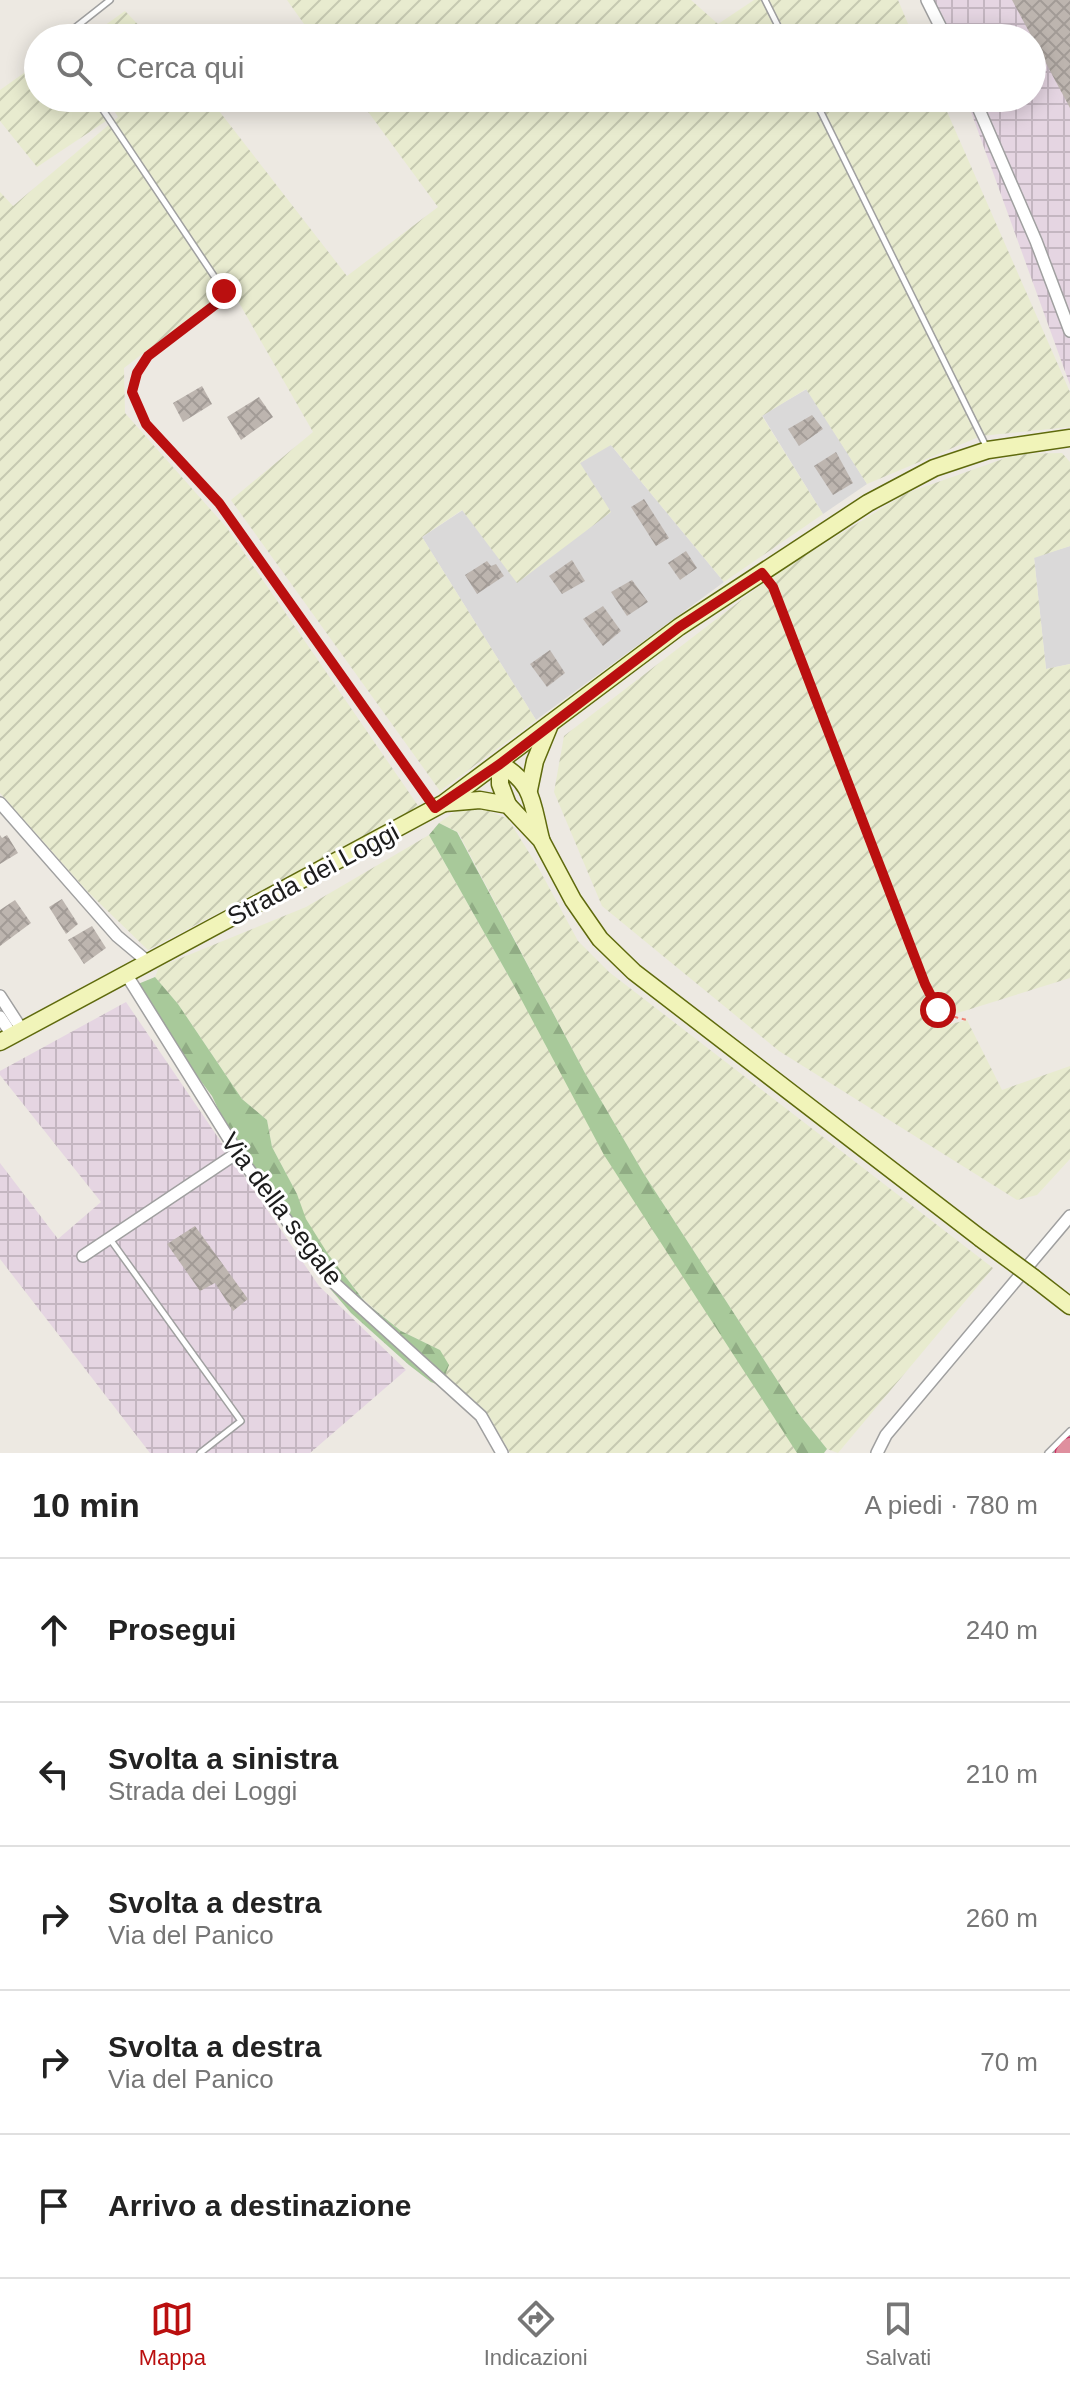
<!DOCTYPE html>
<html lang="it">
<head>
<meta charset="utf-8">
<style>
	body { margin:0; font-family:Helvetica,sans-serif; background:#f6f6f6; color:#222 }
	.stop { position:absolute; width:24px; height:24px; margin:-18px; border:6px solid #ba0f0f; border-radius:50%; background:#fff }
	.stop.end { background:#ba0f0f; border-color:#fff; box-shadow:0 2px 8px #0008 }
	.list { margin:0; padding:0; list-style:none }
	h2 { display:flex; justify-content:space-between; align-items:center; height:104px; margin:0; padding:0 32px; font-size:34px }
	h2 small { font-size:26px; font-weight:400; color:#767676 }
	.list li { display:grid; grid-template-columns:52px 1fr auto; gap:24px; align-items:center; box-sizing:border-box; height:144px; padding:0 32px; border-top:2px solid #e0e0e0 }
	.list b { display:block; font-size:30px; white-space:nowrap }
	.list p { margin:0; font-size:26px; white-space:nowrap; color:#767676 }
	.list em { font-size:26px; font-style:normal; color:#767676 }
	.icon { flex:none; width:44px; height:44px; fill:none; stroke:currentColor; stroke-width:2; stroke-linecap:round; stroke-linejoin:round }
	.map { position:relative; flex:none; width:1070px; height:1453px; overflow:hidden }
	.search { position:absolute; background:#fff; box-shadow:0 4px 20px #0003; left:24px; right:24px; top:24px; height:88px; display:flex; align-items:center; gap:20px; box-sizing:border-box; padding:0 28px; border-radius:44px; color:#767676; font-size:30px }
	.sheet { height:824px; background:#fff }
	nav { display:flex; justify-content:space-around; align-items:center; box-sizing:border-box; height:112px; border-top:2px solid #e0e0e0; background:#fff; font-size:22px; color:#767676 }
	nav a { display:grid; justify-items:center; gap:4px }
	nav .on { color:#ba0f0f }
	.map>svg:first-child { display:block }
</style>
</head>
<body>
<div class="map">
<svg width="1070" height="1453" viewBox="0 0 1070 1453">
	<defs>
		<pattern id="industrial-grid" width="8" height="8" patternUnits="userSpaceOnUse" patternTransform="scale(2)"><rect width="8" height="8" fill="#e5d5e2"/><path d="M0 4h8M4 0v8" fill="none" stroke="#c4b6c1"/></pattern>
		<pattern id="farmland-furrows" width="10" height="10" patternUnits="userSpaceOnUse" patternTransform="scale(2)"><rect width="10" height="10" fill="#e8ebcf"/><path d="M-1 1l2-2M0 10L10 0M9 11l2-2" fill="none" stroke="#c6c9b1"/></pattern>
		<pattern id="forest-firs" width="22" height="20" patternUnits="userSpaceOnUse" patternTransform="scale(2)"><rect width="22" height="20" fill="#a8c99a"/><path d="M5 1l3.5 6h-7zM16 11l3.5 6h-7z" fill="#90ac84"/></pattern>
		<pattern id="building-cross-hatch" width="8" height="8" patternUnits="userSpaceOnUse" patternTransform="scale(2)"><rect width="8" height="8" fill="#bdb5af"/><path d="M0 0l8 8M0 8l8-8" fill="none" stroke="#a29b96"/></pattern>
	</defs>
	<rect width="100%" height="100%" fill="#ede9e2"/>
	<g fill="#dad9d9">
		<polygon points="807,389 867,484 823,514 762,415"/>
		<polygon points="610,444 724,582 536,720 422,537 463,510 518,582 580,463"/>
		<polygon points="1070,546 1070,664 1046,669 1034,557"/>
	</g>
	<g fill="url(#industrial-grid)">
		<polygon points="930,0 1070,0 1070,385 966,98 1032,98 1032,38 944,38"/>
		<polygon points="126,1002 319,1286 406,1370 310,1453 150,1453 0,1259 0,1163 58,1239 101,1202 0,1075 0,1071"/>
	</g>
	<g fill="url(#farmland-furrows)">
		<polygon points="287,0 691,0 718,24 754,0 898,0 914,38 314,38"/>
		<polygon points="125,11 151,38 87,38"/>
		<polygon points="38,63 38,98 95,98 109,119 37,167 0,121 0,90"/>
		<polygon points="106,98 209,98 347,276 438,207 358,98 941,98 1070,392 1070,427 981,436 867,484 806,389 762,416 823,514 724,582 611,445 580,463 611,512 517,583 462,510 422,537 536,720 440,791 231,500 313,432 230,287 124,368 125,413 227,528 419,807 148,950 88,892 0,793 0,192 13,206 118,117"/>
		<polygon points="1062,453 1070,462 1070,546 1034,558 1046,669 1070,664 1070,978 948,1016 938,1011 943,1026 967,1020 1002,1090 1070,1066 1070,1159 1037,1195 1017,1200 779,1051 602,906 554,792 564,736 775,574 907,493 1017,454"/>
		<polygon points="457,810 487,810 508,819 538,867 578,941 609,972 993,1268 838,1453 827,1449 799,1414 644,1174 585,1073 458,832 439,823"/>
		<polygon points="429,835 512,982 797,1453 510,1453 490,1418 445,1379 440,1350 401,1331 365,1301 328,1255 306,1222 297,1194 272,1147 267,1120 242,1099 178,1004 155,977 159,967 306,907"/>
	</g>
	<g fill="url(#forest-firs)">
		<polygon points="439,823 457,832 585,1073 644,1174 799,1414 827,1449 824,1453 797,1453 604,1155 512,982 429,835"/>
		<polygon points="155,977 178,1004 242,1099 267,1120 272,1147 297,1194 306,1219 328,1254 365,1302 401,1331 440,1350 449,1365 441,1386 431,1382 409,1365 351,1313 320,1277 279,1221 259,1178 227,1128 212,1096 161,1028 138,984"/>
	</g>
	<g fill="url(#building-cross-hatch)">
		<polygon points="1012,0 1070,0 1070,108"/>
		<polygon points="202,386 212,404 183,422 173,403"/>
		<polygon points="259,397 273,417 241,440 227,417"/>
		<polygon points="812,415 823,429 799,446 788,429"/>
		<polygon points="836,452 853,483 833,495 814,466"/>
		<polygon points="644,499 669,538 656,546 631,507"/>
		<polygon points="686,551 697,568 680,580 668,563"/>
		<polygon points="572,560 585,581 562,594 549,576"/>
		<polygon points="487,561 491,566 496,564 504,576 477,594 465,575"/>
		<polygon points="632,580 648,602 627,616 611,592"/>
		<polygon points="603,606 621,631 603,646 583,619"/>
		<polygon points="550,650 565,673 547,687 530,664"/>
		<polygon points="0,835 2,838 7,835 18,853 0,864"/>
		<polygon points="62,899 78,924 66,934 49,907"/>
		<polygon points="15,900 31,923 0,946 0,910"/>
		<polygon points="92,926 106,948 84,964 68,940"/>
		<polygon points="195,1226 248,1299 233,1311 215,1283 200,1291 167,1244"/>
	</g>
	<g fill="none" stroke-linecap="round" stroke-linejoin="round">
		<defs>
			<g id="lane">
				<polyline points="765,0 784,38"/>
				<polyline points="66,38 67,34 110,0"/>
				<polyline points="95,98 224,291 220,301 148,356 137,373 132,392 146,424 219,503 433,806"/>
				<polyline points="814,98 986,446"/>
				<polyline points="110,1239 241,1421 200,1453"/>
				<polyline points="1048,1453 1070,1431"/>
			</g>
			<g id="street">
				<polyline points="927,0 946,38"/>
				<polyline points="974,98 1036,241 1070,331"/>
				<polyline points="0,803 117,936 148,962"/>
				<polyline points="126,974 244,1163 332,1281 481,1416 502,1453"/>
				<polyline points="0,996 22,1030"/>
				<polyline points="0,1017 12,1035"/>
				<polyline points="83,1256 237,1153"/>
				<polyline points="877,1453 886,1435 1070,1216"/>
			</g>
			<g id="secondary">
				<polyline points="529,790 535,761 549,727"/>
				<polyline points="445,803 480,800 508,805 541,840 573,900 600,939 634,972 980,1238"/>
				<path d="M508 805 500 784V764C534 783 532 804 541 839"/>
				<polyline points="0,1042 444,803 679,627 868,503 934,468 988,450 1070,438"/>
				<polyline points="1034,1278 1070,1306"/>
			</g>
			<polyline id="highway" points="1066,1453 1070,1448"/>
		</defs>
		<use href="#lane" stroke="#a0a0a0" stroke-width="8"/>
		<use href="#street" stroke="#a0a0a0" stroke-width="14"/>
		<use href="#secondary" stroke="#5f6a0d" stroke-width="19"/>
		<use href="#highway" stroke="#ca3164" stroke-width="23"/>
		<path stroke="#ef7f71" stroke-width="2" stroke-dasharray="4 4" stroke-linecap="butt" d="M772 586 925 984C938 1009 939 1014 967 1020"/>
		<use href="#lane" stroke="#fff" stroke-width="5"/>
		<use href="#street" stroke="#fff" stroke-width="11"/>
		<use href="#secondary" stroke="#f1f4b9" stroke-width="16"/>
		<use href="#highway" stroke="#df8f9e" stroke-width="20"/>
		<defs>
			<polyline id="secondary-bridge" points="980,1238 1034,1278"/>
		</defs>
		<use href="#secondary-bridge" stroke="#5f6a0d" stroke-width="19" stroke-linecap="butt"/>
		<use href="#secondary-bridge" stroke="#f1f4b9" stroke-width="16"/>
	</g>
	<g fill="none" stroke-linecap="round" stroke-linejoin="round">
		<polyline stroke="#ba0f0f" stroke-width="10" points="224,291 220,301 148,356 137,373 132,392 146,424 219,503 435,808 500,764 679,627 762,573 773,587 925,984 938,1010"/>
	</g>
	<g text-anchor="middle" stroke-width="6" stroke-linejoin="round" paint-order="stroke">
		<g font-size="26" fill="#1c1c1c" stroke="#fff">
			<text transform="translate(313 874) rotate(-28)" y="9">Strada dei Loggi</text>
			<text transform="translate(282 1209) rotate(53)" y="9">Via della segale</text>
		</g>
	</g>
</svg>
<div class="stop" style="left:938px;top:1010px"></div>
<div class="stop end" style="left:224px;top:291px"></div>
<div class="search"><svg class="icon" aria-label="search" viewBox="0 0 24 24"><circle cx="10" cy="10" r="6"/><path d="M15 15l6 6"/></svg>Cerca qui</div>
</div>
<section class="sheet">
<h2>10 min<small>A piedi · 780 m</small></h2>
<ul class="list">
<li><svg class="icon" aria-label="ahead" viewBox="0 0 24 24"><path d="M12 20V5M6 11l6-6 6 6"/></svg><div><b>Prosegui</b></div><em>240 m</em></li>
<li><svg class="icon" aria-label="left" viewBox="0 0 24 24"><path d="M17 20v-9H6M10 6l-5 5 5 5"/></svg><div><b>Svolta a sinistra</b><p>Strada dei Loggi</p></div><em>210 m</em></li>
<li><svg class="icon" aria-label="right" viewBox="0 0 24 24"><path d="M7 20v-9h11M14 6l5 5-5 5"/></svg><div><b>Svolta a destra</b><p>Via del Panico</p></div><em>260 m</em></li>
<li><svg class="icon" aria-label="right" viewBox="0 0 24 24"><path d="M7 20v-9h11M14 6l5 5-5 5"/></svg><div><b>Svolta a destra</b><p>Via del Panico</p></div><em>70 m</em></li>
<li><svg class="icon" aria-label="arrive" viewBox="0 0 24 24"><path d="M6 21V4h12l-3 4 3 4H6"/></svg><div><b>Arrivo a destinazione</b></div></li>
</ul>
</section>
<nav>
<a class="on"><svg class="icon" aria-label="map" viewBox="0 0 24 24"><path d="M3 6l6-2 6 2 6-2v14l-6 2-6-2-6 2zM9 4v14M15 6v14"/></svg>Mappa</a>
<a><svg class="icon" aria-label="directions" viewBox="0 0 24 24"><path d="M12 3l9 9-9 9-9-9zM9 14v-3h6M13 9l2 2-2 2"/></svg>Indicazioni</a>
<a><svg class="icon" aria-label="saved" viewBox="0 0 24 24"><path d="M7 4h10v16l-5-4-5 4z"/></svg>Salvati</a>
</nav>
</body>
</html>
